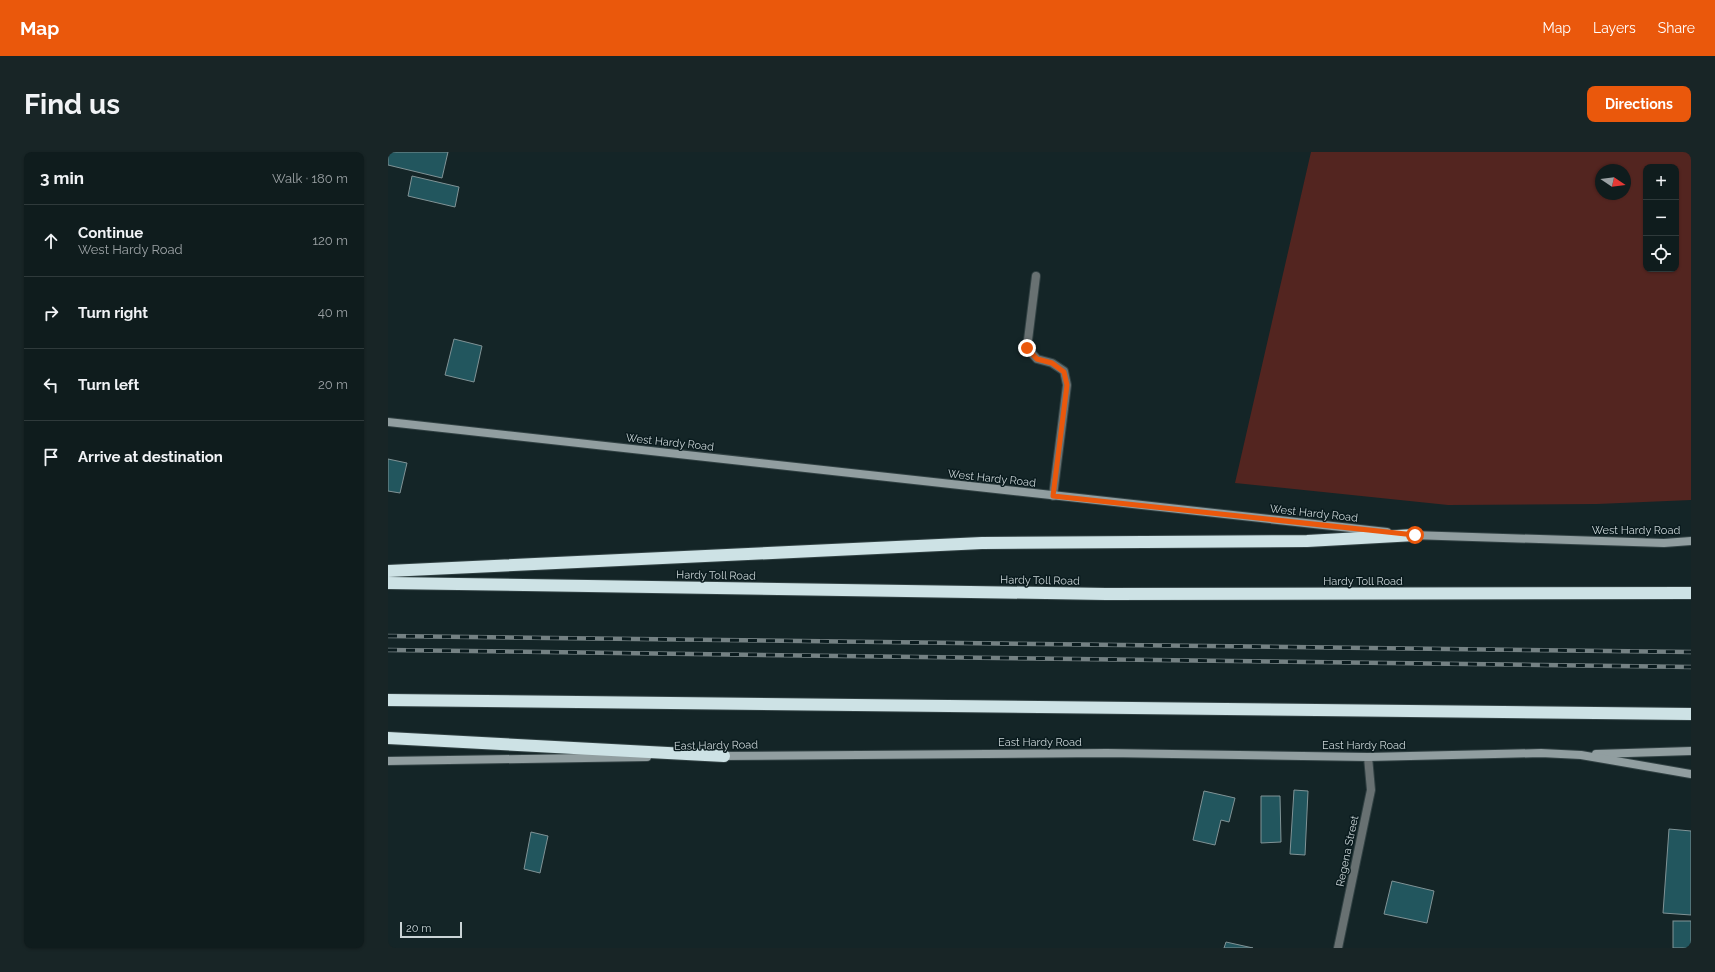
<!DOCTYPE html>
<html lang="en">
<head>
<meta charset="utf-8">
<style>
	body { margin:0; font-family:Raleway,sans-serif; background:#182526; color:#f1f3f6 }
	.controls { position:absolute; right:12px; top:12px; display:grid; overflow:hidden; border-radius:8px; box-shadow:0 1px 3px #0004 }
	.controls button { width:36px; height:36px; display:grid; place-items:center; padding:0; border:0; border-bottom:1px solid #2f3a3b; background:#0f1c1d; color:#f1f3f6; font:20px sans-serif }
	.compass { position:absolute; left:1207px; top:12px; width:36px; height:36px; border-radius:50%; background:#0f1c1d; box-shadow:0 1px 3px #0004; rotate:103deg }
	.scale { position:absolute; left:12px; bottom:10px; width:62px; box-sizing:border-box; padding-left:4px; border:2px solid #cad4d6; border-top:0; font-size:11px; line-height:14px; white-space:nowrap; color:#cad4d6; -webkit-text-stroke:3px #0a1b1e; paint-order:stroke }
	.stop { position:absolute; width:12px; height:12px; margin:-9px; border:3px solid #ea580c; border-radius:50%; background:#fff }
	.stop.end { background:#ea580c; border-color:#fff; box-shadow:0 1px 4px #0008 }
	.list { margin:0; padding:0; list-style:none }
	h2 { display:flex; justify-content:space-between; align-items:center; height:52px; margin:0; padding:0 16px; font-size:17px }
	h2 small { font-size:13px; font-weight:400; color:#9ba1a4 }
	.list li { display:grid; grid-template-columns:26px 1fr auto; gap:12px; align-items:center; box-sizing:border-box; height:72px; padding:0 16px; border-top:1px solid #2f3a3b }
	.list b { display:block; font-size:15px; white-space:nowrap }
	.list p { margin:0; font-size:13px; white-space:nowrap; color:#9ba1a4 }
	.list em { font-size:13px; font-style:normal; color:#9ba1a4 }
	.icon { flex:none; width:22px; height:22px; fill:none; stroke:currentColor; stroke-width:2; stroke-linecap:round; stroke-linejoin:round }
	.map { position:relative; flex:none; width:1303px; height:796px; overflow:hidden; border-radius:8px }
	header { display:flex; align-items:center; gap:24px; box-sizing:border-box; height:56px; padding:0 20px; background:#ea580c; color:#fff }
	header strong { font-size:19px }
	nav { display:flex; gap:22px; margin-inline-start:auto; font-size:14px }
	.intro { display:flex; align-items:center; justify-content:space-between; box-sizing:border-box; height:96px; padding:0 24px }
	h1 { margin:0; font-size:28px }
	.button { padding:10px 18px; border-radius:8px; background:#ea580c; color:#fff; font-size:14px; font-weight:700 }
	main { display:flex; gap:24px; padding:0 24px }
	aside { flex:1; background:#0f1c1d; border-radius:8px; box-shadow:0 1px 3px #0004 }
	.map>svg:first-child { display:block }
</style>
</head>
<body>
<header>
<strong>Map</strong>
<nav><a>Map</a><a>Layers</a><a>Share</a></nav>
</header>
<div class="intro"><h1>Find us</h1><a class="button">Directions</a></div>
<main>
<aside>
<h2>3 min<small>Walk · 180 m</small></h2>
<ul class="list">
<li><svg class="icon" aria-label="ahead" viewBox="0 0 24 24"><path d="M12 20V5M6 11l6-6 6 6"/></svg><div><b>Continue</b><p>West Hardy Road</p></div><em>120 m</em></li>
<li><svg class="icon" aria-label="right" viewBox="0 0 24 24"><path d="M7 20v-9h11M14 6l5 5-5 5"/></svg><div><b>Turn right</b></div><em>40 m</em></li>
<li><svg class="icon" aria-label="left" viewBox="0 0 24 24"><path d="M17 20v-9H6M10 6l-5 5 5 5"/></svg><div><b>Turn left</b></div><em>20 m</em></li>
<li><svg class="icon" aria-label="arrive" viewBox="0 0 24 24"><path d="M6 21V4h12l-3 4 3 4H6"/></svg><div><b>Arrive at destination</b></div></li>
</ul>
</aside>
<div class="map">
<svg width="1303" height="796" viewBox="0 0 1303 796">
	<rect width="100%" height="100%" fill="#142527"/>
	<path fill="#532520" fill-rule="evenodd" d="M923 0H1303V348L1209 352 1060 353 847 331ZM1258 15H1288V117H1258ZM1213 18H1237V42H1213Z"/>
	<g fill="#22565e" stroke="#809396">
		<polygon points="0,0 60,0 54,26 0,13"/>
		<polygon points="24,24 71,35 67,55 20,44"/>
		<polygon points="66,187 94,194 86,230 57,223"/>
		<polygon points="0,307 19,311 12,341 0,339"/>
		<polygon points="906,638 920,639 917,703 902,702"/>
		<polygon points="816,639 847,646 841,670 833,668 827,693 805,688"/>
		<polygon points="873,644 892,644 893,690 873,691"/>
		<polygon points="1281,677 1303,679 1303,763 1275,761"/>
		<polygon points="143,680 160,684 152,721 136,717"/>
		<polygon points="1004,729 1046,739 1039,771 996,762"/>
		<rect x="1285" y="769" width="18" height="27"/>
		<polygon points="838,790 865,796 836,796"/>
	</g>
	<g fill="none" stroke-linecap="round" stroke-linejoin="round">
		<defs>
			<polyline id="service" points="648,124 639,196 649,207 664,211 676,219 679,233 665,344"/>
			<polyline id="minor" points="950,796 983,638 980,605"/>
			<g id="secondary">
				<polyline points="0,270 999,380"/>
				<polyline points="1023,383 1276,391 1303,389"/>
				<polyline points="1208,602 1303,599"/>
				<polyline points="331,604 719,601 980,605 1153,601 1193,603 1303,622"/>
				<polyline points="0,609 259,605"/>
			</g>
			<g id="motorway">
				<polyline points="0,419 594,391 919,389 1027,383"/>
				<polyline points="0,431 718,442 1303,441"/>
				<polyline points="0,548 1303,562"/>
				<polyline points="0,586 336,604"/>
			</g>
		</defs>
		<use href="#service" stroke="#314143" stroke-width="10"/>
		<use href="#minor" stroke="#314143" stroke-width="10"/>
		<use href="#secondary" stroke="#314143" stroke-width="10"/>
		<use href="#motorway" stroke="#314143" stroke-width="14"/>
		<use href="#service" stroke="#687172" stroke-width="8"/>
		<use href="#minor" stroke="#687172" stroke-width="8"/>
		<use href="#secondary" stroke="#919ea0" stroke-width="8"/>
		<use href="#motorway" stroke="#cde2e5" stroke-width="12"/>
		<defs>
			<g id="rail">
				<polyline points="0,484 1303,500"/>
				<polyline points="0,498 1303,515"/>
			</g>
		</defs>
		<use href="#rail" stroke="#748183" stroke-width="4.5"/>
		<use href="#rail" stroke="#0a1b1e" stroke-width="3" stroke-dasharray="9" stroke-linecap="butt"/>
	</g>
	<g fill="none" stroke-linecap="round" stroke-linejoin="round">
		<polyline stroke="#ea580c" stroke-width="5" points="639,196 649,207 664,211 676,220 679,233 665,344 1027,383"/>
	</g>
	<g text-anchor="middle" stroke-width="3" stroke-linejoin="round" paint-order="stroke">
		<g font-size="11" fill="#cad4d6" stroke="#0a1b1e">
			<text transform="translate(282 290) rotate(6)" y="4">West Hardy Road</text>
			<text transform="translate(604 326) rotate(6)" y="4">West Hardy Road</text>
			<text transform="translate(926 361) rotate(6)" y="4">West Hardy Road</text>
			<text x="1248" y="382">West Hardy Road</text>
			<text transform="translate(328 423) rotate(1)" y="4">Hardy Toll Road</text>
			<text transform="translate(652 428) rotate(1)" y="4">Hardy Toll Road</text>
			<text x="975" y="433">Hardy Toll Road</text>
			<text x="652" y="594">East Hardy Road</text>
			<text transform="translate(328 593) rotate(-1)" y="4">East Hardy Road</text>
			<text x="976" y="597">East Hardy Road</text>
			<text transform="translate(959 699) rotate(-78)" y="4">Regena Street</text>
		</g>
	</g>
</svg>
<div class="controls">
<button>+</button>
<button>−</button>
<button><svg class="icon" aria-label="locate" viewBox="0 0 24 24"><circle cx="12" cy="12" r="6"/><path d="M12 2v4M12 18v4M2 12h4M18 12h4"/></svg></button>
</div>
<svg class="compass" viewBox="-18 -18 36 36"><path d="M0-13l5 13h-10z" fill="#e53935"/><path d="M0 13l5-13h-10z" fill="#9ba1a4"/></svg>
<div class="scale">20 m</div>
<div class="stop" style="left:1027px;top:383px"></div>
<div class="stop end" style="left:639px;top:196px"></div>
</div>
</main>
</body>
</html>
